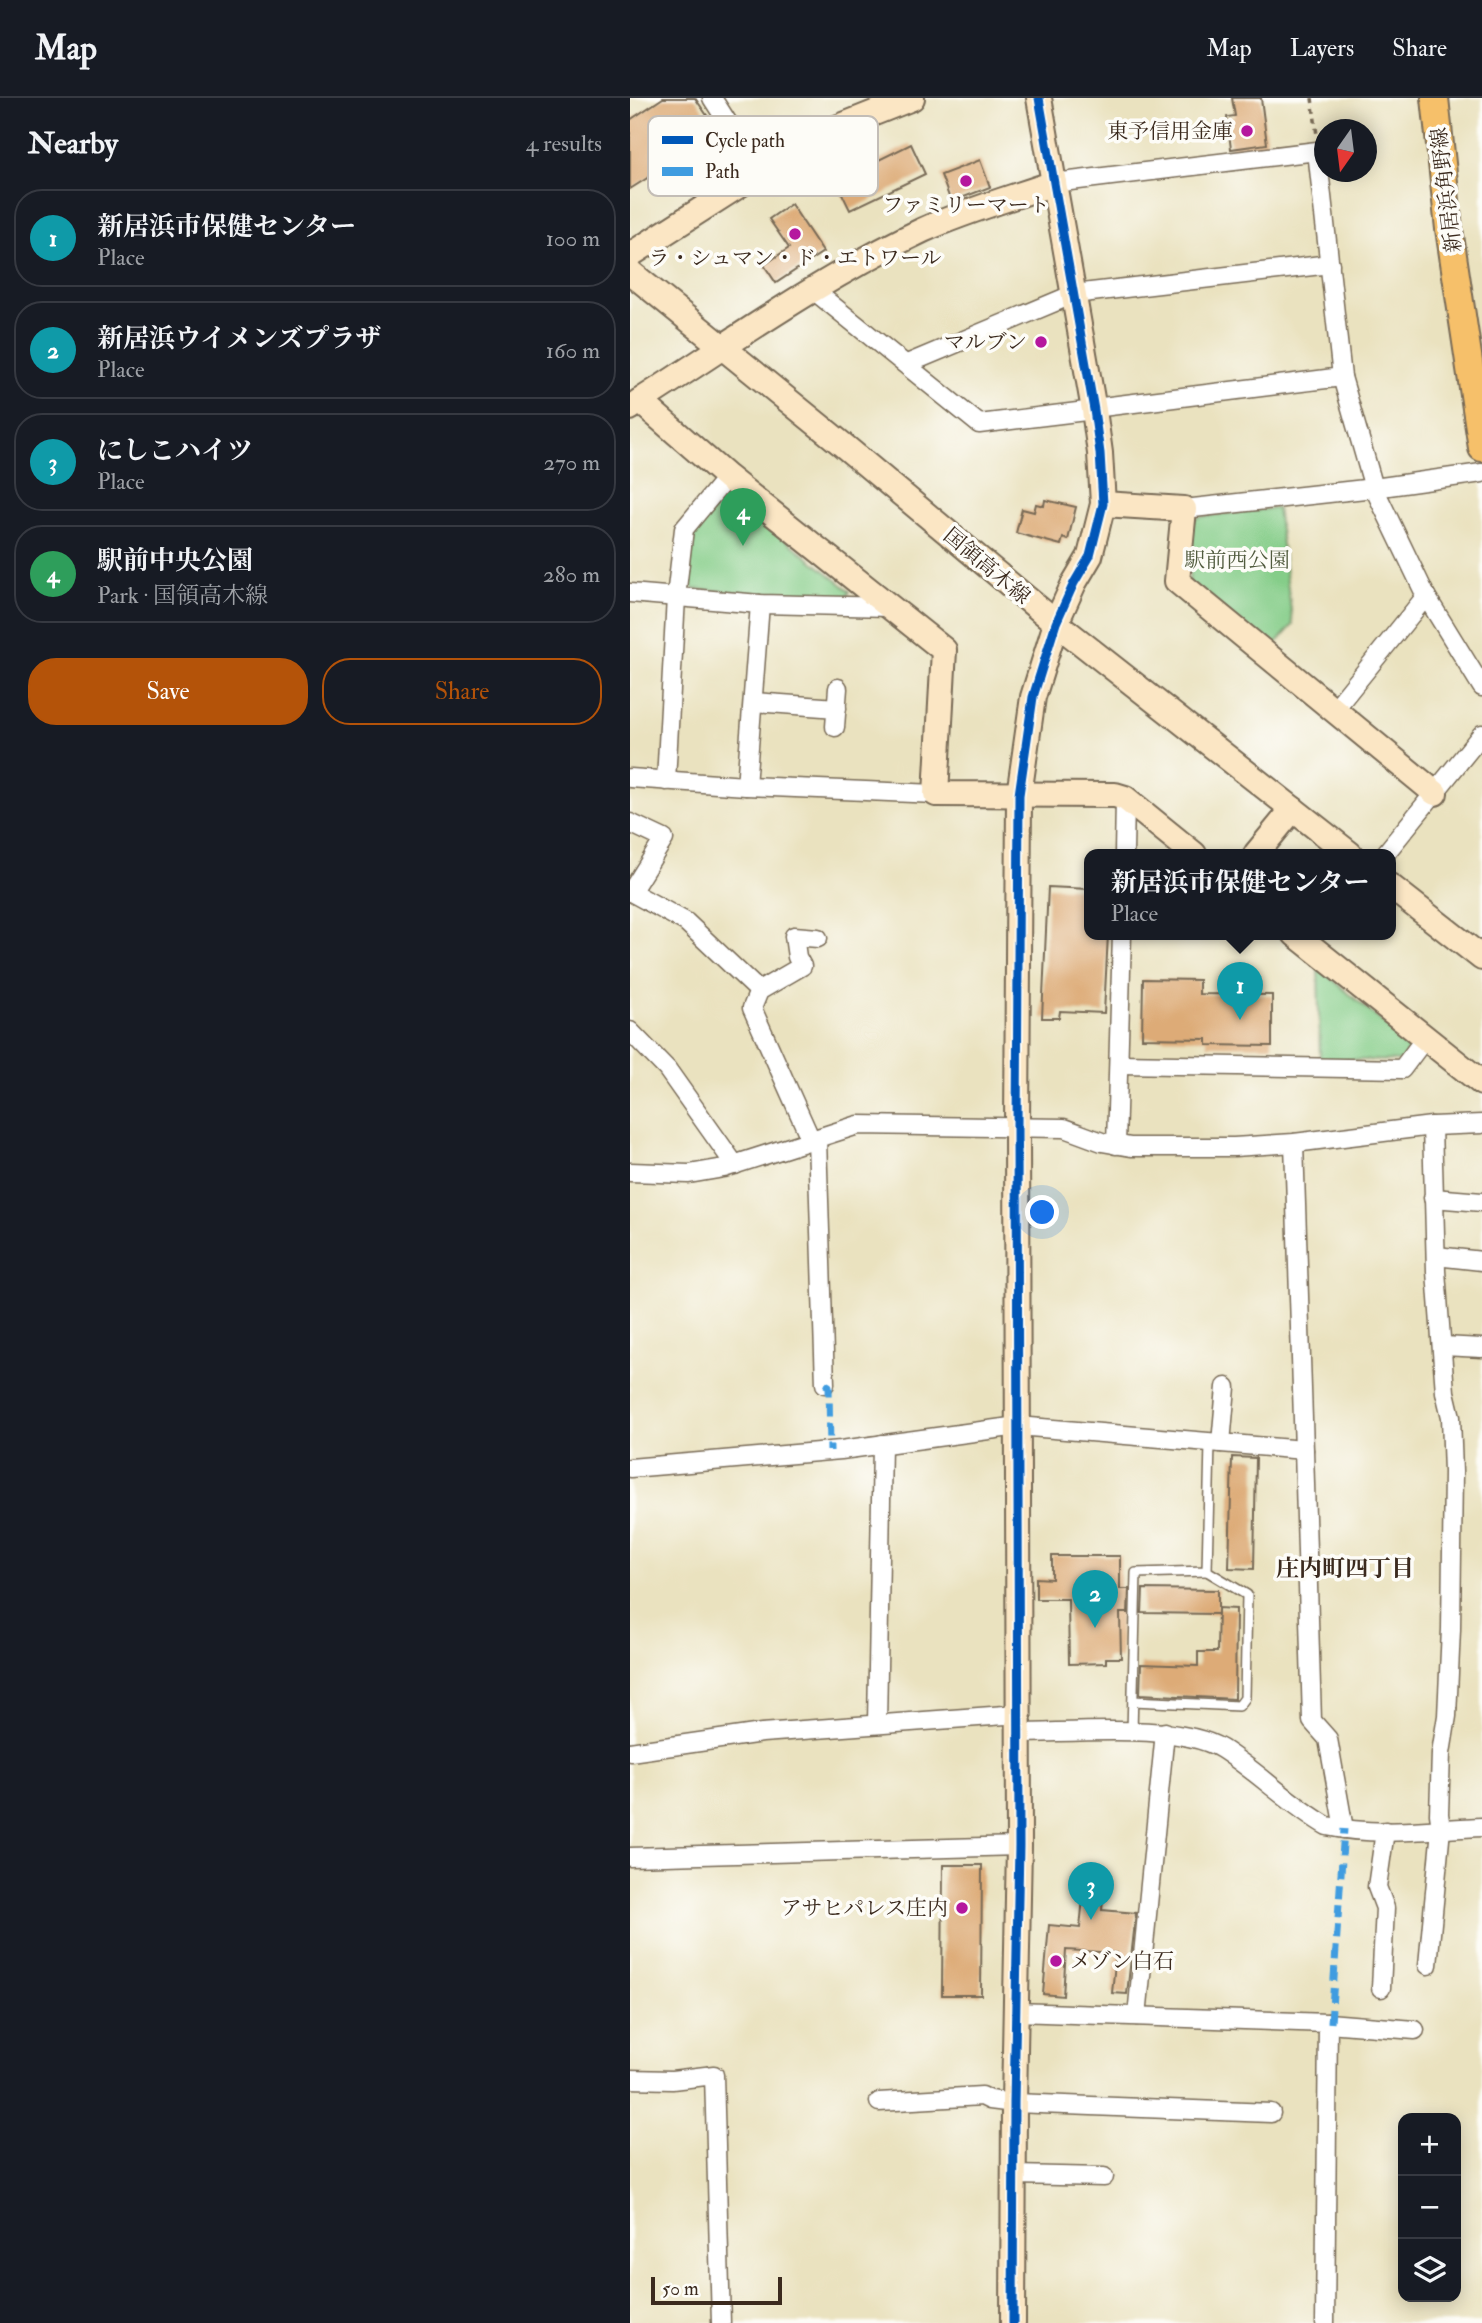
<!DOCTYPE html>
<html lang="en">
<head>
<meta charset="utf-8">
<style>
	body { margin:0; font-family:"IM FELL Double Pica","Noto Serif JP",serif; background:#20242c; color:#f1f3f6 }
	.controls { position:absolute; right:21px; bottom:21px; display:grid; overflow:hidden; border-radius:14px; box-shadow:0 4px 18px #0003 }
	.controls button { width:63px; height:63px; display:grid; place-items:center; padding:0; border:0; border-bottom:2px solid #363941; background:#171b24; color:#f1f3f6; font:35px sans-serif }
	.compass { position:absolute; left:684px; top:21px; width:63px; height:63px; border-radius:50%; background:#171b24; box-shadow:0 4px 18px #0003; rotate:194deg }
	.scale { position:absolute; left:21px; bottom:18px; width:131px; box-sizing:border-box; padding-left:7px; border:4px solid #3b2a1e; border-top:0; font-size:19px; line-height:24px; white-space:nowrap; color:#3b2a1e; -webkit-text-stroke:5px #fdfcf7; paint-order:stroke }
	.you { position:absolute; left:413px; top:1115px; width:24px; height:24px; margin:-18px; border:5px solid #fff; border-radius:50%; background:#1a73e8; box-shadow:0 0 0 10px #1a73e833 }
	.badge { display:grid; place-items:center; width:46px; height:46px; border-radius:50%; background:#b45309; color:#fff; font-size:23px; font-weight:700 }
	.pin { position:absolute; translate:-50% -58px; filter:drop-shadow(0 2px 4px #0008) }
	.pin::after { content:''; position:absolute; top:37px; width:24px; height:21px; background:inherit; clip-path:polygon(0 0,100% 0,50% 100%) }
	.popup { position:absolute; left:454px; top:751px; width:312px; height:91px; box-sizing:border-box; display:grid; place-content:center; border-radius:14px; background:#171b24; filter:drop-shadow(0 2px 5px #0005); font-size:23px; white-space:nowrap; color:#9ea1a6 }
	.popup b { font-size:26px; color:#f1f3f6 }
	.popup::after { content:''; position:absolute; left:50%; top:100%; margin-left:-14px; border:14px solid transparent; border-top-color:#171b24 }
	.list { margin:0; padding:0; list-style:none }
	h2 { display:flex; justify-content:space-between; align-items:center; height:91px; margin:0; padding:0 28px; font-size:30px }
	h2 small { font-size:23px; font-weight:400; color:#9ea1a6 }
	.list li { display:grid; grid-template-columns:46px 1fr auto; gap:21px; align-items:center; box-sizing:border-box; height:98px; margin:0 14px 14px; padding:0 14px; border:2px solid #363941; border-radius:28px }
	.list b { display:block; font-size:26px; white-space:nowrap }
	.list p { margin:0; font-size:23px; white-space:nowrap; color:#9ea1a6 }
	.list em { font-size:23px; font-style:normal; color:#9ea1a6 }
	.actions { display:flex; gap:14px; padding:21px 28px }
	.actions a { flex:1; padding:16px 0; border:2px solid #b45309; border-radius:28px; text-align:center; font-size:24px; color:#b45309 }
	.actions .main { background:#b45309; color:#fff }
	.icon { flex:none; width:38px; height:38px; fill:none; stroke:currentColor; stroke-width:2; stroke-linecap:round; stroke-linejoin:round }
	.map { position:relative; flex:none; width:852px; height:2225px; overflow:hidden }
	header { display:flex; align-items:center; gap:42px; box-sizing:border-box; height:98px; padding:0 35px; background:#171b24; border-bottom:2px solid #363941 }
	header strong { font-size:33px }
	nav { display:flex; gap:38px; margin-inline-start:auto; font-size:24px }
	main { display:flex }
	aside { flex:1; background:#171b24 }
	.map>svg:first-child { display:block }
</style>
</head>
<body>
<header>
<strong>Map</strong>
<nav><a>Map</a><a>Layers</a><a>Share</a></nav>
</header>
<main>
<aside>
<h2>Nearby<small>4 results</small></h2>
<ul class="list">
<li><span class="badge" style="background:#0f9aa8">1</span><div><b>新居浜市保健センター</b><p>Place</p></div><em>100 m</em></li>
<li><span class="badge" style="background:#0f9aa8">2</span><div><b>新居浜ウイメンズプラザ</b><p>Place</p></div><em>160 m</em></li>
<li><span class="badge" style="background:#0f9aa8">3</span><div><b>にしこハイツ</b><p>Place</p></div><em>270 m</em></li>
<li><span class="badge" style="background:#2e9e5b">4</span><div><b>駅前中央公園</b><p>Park · 国領高木線</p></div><em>280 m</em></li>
</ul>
<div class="actions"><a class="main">Save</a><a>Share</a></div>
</aside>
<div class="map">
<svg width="852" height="2225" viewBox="0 0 852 2225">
	<rect width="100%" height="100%" fill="#fdfcf7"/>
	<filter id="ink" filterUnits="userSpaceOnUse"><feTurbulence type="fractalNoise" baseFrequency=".0143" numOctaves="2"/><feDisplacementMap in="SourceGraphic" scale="14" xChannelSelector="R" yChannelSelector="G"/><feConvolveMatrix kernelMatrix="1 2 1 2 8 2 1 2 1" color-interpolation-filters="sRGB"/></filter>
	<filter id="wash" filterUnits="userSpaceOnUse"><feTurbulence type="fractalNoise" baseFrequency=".00686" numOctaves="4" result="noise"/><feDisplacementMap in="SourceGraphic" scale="28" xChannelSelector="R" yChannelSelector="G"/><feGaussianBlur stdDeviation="1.57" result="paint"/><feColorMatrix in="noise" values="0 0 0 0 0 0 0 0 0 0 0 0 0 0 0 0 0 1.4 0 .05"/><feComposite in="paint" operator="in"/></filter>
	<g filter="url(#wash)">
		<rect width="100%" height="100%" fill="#eae2bf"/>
		<g fill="#85cd89" stroke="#607c54" stroke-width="2">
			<polygon points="92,396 99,396 220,493 216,502 63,491 58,483 64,435"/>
			<polygon points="647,410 663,527 642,550 559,485 561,426 568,419"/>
			<polygon points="688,869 780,948 772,963 690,961"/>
		</g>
		<g id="blocks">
			<g fill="#ddab77">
				<polygon points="33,0 65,0 100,51 42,89 30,72 0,91 0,22"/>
				<polygon points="602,0 631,0 637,46 601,51 597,19 605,18"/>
				<polygon points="281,46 295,76 220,112 206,83"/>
				<polygon points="350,62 360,89 321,104 311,77"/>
				<polygon points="161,106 193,154 146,185 134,167 159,150 139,121"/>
				<polygon points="415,402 446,409 438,442 433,440 431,447 386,435 392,411 404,414 406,406 414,408"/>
				<polygon points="418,789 459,791 459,836 478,836 474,915 430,913 429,920 412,920"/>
				<polygon points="513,881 569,882 569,896 642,897 642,948 577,947 577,941 512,940"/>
				<polygon points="602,1359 626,1360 624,1471 599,1470"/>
				<polygon points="422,1458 490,1458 490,1491 499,1491 498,1515 490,1515 491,1560 476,1560 476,1565 439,1566 438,1501 406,1501 406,1480 422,1481"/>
				<polygon points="513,1491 588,1492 588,1516 512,1515"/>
				<polygon points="588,1510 606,1511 605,1601 510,1596 511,1566 568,1568 568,1554 587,1554"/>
				<polygon points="313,1767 352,1767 351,1897 312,1897"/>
				<polygon points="454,1790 474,1791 472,1812 506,1815 497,1896 482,1895 486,1855 436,1852 433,1898 413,1896 419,1827 450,1830"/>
			</g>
		</g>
	</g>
	<g filter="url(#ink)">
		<use href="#blocks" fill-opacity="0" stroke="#786a56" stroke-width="2"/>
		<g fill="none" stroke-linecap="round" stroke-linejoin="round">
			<defs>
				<g id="lane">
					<polyline points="503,1603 609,1608 615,1600 617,1497 577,1473"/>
					<polyline points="502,1634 506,1475 577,1473 580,1345"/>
				</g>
				<g id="street">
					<polyline points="82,0 130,75"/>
					<polyline points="424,85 687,53 712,279 464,310"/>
					<polyline points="182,191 349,326 464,312"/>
					<polyline points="277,266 444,196 700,166"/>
					<polyline points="712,279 744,390 796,498 852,589"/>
					<polyline points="554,411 744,390 852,375"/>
					<polyline points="0,495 130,506 260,509"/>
					<polyline points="123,604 207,610"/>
					<polyline points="704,612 796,498"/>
					<polyline points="205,629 208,590"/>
					<polyline points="0,680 116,688 306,696"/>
					<polyline points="36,683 46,499 54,431 97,379"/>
					<polyline points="116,688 130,506"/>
					<polyline points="0,725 34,741 1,794 56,824 129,893"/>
					<polyline points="494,756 495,700"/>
					<polyline points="755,756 852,636"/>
					<polyline points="0,933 37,971 105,1067"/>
					<polyline points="489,966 772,971 796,939"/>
					<polyline points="187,1041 195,1286"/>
					<polyline points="181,1042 122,910 129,893 172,868 167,859 164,838 188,840"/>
					<polyline points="664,1045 674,1352"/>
					<polyline points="486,1047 492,836"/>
					<polyline points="0,1074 59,1076 94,1070 228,1027 434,1030 472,1044 501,1049 604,1049 664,1045 802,1028 852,1026"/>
					<polyline points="803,1100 852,1104"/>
					<polyline points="806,1158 852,1163"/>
					<polyline points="813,1248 852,1250"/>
					<polyline points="591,1345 596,1289"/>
					<polyline points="0,1370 211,1352 388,1328 674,1352 682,1623 698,1641 714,1731"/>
					<polyline points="247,1626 252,1346"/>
					<path d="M389 1635C442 1635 548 1624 592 1651 628 1674 659 1706 697 1728 747 1739 801 1731 852 1729"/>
					<polyline points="0,1654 132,1635 389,1616"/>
					<polyline points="0,1759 389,1748"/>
					<polyline points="798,1867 811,1731 809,1716 811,1655 817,1618 821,1531 823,1374 821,1319 815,1294 806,1173 802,1028"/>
					<polyline points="751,1890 755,1810 747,1789 755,1733"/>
					<polyline points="386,1914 698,1925 695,2225"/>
					<polyline points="507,1918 535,1634"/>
					<polyline points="698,1925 785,1932"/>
					<polyline points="0,1981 42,1982 84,1977 91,2225"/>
					<polyline points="249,2004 352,1998 360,2002 384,2005 641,2015"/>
					<polyline points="384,2077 474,2079"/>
				</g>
				<g id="secondary">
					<polyline points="0,157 186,38 282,0"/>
					<polyline points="0,174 213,347 426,525 720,756"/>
					<path d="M10 303C102 244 193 179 293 132 335 113 381 100 424 85"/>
					<polyline points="0,310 10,303 97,379 314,552 306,696 485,697 495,700 564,756"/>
					<polyline points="473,406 554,411 547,483 805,695"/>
					<polyline points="626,756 663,711"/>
					<polyline points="760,788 852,860"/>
					<polyline points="665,836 852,985"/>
					<polyline points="383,2225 384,2005 389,1748 387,1029 389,697 403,599 426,525 444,485 460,458 473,406 470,355 464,312 409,0"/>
				</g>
				<polyline id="primary" points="805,0 819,131 852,350"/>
			</defs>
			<use href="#lane" stroke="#786a56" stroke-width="12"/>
			<use href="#street" stroke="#786a56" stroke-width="21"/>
			<use href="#secondary" stroke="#786a56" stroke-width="28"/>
			<use href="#primary" stroke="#786a56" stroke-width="30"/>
			<polyline stroke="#786a56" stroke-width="3.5" stroke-dasharray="5 5" stroke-linecap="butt" points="682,0 687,37"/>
			<use href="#lane" stroke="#fff" stroke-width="9"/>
			<use href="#street" stroke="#fff" stroke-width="18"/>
			<use href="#secondary" stroke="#fbe6c4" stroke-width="24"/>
			<use href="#primary" stroke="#f6c06b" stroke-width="26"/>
			<g stroke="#3f9ce0" stroke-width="7" stroke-dasharray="14 7" stroke-linecap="butt">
				<polyline points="195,1286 199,1288 200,1353"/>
				<polyline points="701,1925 714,1731"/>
			</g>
			<defs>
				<polyline id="cycleway" points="383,2225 384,2005 389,1748 387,1029 389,697 403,599 426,525 444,485 460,458 473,406 470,355 464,312 409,0"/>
			</defs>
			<use href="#cycleway" stroke="#fdfcf7" stroke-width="13"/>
			<use href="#cycleway" stroke="#0057b8" stroke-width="9"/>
		</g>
	</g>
	<g fill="#b5179e" stroke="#fdfcf7" stroke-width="2.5">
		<circle cx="617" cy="33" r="7"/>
		<circle cx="336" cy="83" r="7"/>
		<circle cx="165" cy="136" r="7"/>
		<circle cx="411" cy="244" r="7"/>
		<circle cx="332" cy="1810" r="7"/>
		<circle cx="426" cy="1863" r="7"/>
	</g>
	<g text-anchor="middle" stroke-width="7" stroke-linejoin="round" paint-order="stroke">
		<g font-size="21" fill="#3b2a1e" stroke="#fdfcf7" text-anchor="end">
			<text x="603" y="40">東予信用金庫</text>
			<text x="336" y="114" text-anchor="middle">ファミリーマート</text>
			<text x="165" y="167" text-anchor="middle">ラ・シュマン・ド・エトワール</text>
			<text x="397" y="251">マルブン</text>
			<text x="318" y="1817">アサヒパレス庄内</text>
			<text x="440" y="1870" text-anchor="start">メゾン白石</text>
		</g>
		<g font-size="21" fill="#3b2a1e" stroke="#fdfcf7">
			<text transform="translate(816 92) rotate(-97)" y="7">新居浜角野線</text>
			<text transform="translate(357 468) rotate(40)" y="7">国領高木線</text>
		</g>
		<g font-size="21" fill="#515b3e" stroke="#fdfcf7">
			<text x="607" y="469">駅前西公園</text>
		</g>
		<g font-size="23" font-weight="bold" fill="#3b2a1e" stroke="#fdfcf7">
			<text x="715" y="1478">庄内町四丁目</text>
		</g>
	</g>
	<rect x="18" y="18" width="230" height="80" rx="10" fill="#fdfcf7" stroke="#c3bdb6" stroke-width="2"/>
	<rect x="32" y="38" width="31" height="8" fill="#0057b8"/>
	<rect x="32" y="69" width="31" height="9" fill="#3f9ce0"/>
	<g font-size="19" fill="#3b2a1e">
		<text x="75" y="49">Cycle path</text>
		<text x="75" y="80">Path</text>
	</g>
</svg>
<div class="controls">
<button>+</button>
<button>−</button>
<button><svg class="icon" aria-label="layers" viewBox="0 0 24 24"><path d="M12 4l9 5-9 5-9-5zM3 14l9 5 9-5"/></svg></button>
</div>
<svg class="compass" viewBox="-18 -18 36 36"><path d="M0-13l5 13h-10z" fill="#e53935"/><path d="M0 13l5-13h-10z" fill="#9ea1a6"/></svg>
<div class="scale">50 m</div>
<div class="you"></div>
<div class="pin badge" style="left:610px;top:922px;background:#0f9aa8">1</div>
<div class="popup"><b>新居浜市保健センター</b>Place</div>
<div class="pin badge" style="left:465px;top:1530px;background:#0f9aa8">2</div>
<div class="pin badge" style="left:461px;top:1822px;background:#0f9aa8">3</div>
<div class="pin badge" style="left:113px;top:448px;background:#2e9e5b">4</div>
</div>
</main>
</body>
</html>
